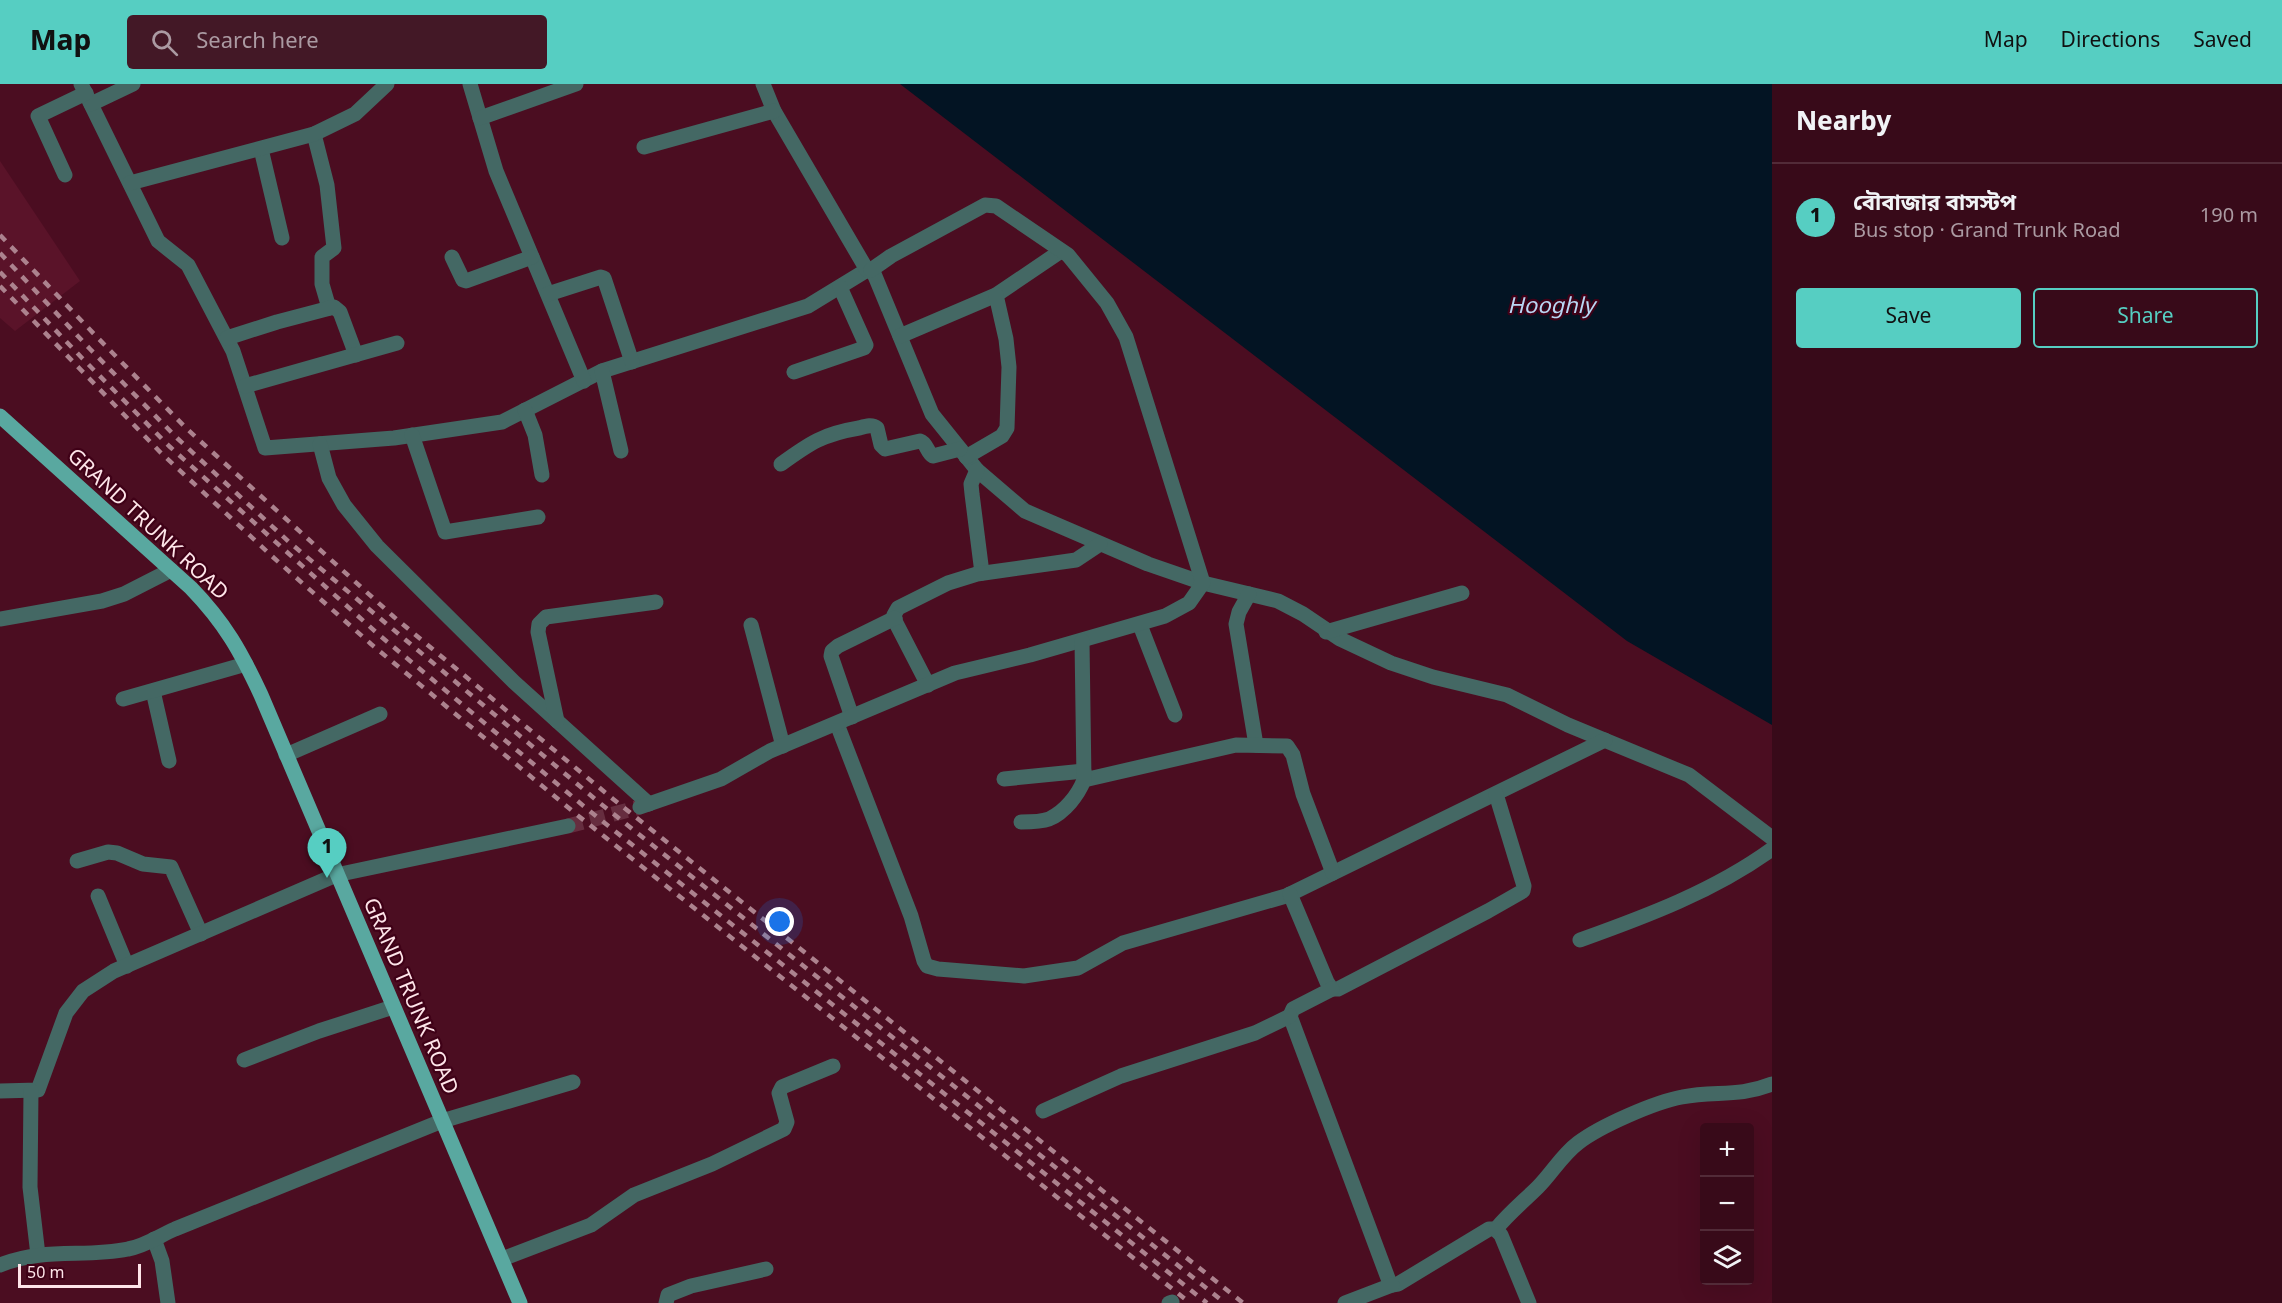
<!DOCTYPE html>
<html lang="en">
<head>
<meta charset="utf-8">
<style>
	body { margin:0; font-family:Georgia,"Noto Sans Bengali",serif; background:#431826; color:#f1f3f6 }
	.controls { position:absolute; right:18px; bottom:18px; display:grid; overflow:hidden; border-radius:6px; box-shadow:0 6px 24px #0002 }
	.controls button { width:54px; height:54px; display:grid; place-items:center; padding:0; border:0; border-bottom:2px solid #522b38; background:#380a19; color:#f1f3f6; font:30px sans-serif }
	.scale { position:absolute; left:18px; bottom:15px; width:123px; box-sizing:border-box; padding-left:6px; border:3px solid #fee5e9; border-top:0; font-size:16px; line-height:21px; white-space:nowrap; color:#fee5e9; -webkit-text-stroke:4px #3f0117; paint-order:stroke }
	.you { position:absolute; left:780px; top:838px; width:21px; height:21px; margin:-15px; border:4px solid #fff; border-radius:50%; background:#1a73e8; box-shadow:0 0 0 9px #1a73e833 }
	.badge { display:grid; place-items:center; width:39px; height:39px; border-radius:50%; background:#56cec2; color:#111; font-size:20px; font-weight:700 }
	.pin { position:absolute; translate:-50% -50px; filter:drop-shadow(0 2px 3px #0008) }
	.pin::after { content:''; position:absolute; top:32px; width:21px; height:18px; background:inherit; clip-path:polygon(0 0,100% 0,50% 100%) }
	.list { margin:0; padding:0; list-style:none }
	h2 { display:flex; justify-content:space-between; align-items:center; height:78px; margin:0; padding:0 24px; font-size:26px }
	h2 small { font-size:20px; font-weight:400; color:#ab9aa2 }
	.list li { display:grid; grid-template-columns:39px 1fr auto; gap:18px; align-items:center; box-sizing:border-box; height:108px; padding:0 24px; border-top:2px solid #522b38 }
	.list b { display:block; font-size:22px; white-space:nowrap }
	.list p { margin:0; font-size:20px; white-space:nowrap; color:#ab9aa2 }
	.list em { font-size:20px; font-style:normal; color:#ab9aa2 }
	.actions { display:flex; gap:12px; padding:18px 24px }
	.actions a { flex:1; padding:14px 0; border:2px solid #56cec2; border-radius:6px; text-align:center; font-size:21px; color:#56cec2 }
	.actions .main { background:#56cec2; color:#111 }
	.icon { flex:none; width:33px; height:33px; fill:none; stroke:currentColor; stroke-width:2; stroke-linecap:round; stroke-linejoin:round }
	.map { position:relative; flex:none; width:1772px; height:1219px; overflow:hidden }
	header { display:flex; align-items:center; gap:36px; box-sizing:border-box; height:84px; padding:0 30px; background:#56cec2; color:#111 }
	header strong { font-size:28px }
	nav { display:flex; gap:33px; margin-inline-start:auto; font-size:21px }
	.search { width:420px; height:54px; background:#431826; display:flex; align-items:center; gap:15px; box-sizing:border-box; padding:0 21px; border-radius:6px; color:#ab9aa2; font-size:22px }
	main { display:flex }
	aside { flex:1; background:#380a19 }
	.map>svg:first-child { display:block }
</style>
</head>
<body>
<header>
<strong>Map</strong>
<div class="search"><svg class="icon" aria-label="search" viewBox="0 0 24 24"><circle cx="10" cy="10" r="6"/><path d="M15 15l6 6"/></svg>Search here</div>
<nav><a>Map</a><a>Directions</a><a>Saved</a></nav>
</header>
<main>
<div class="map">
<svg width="1772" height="1219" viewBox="0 0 1772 1219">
	<rect width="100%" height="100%" fill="#4b0d21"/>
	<polygon fill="#5a1329" points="0,77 80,197 15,247 0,234"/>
	<polygon fill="#031423" points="900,0 1772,0 1772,641 1627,557"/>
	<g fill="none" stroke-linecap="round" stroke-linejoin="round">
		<polyline stroke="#662d3f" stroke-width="15" stroke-dasharray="15 8" stroke-linecap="butt" points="568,742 640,723"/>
		<g stroke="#446864" stroke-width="15">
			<polyline points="81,0 158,157 188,181 233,267 265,364 394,354 502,338 602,287 808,222 867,186 871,186 875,192 932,330 977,386 1025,427 1148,480 1203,499 1278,517 1303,530 1340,555 1391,579 1433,593 1507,611 1568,641 1689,691 1772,754"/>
			<polyline points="470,0 496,87 584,297"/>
			<polyline points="763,0 774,27 867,186"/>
			<polyline points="91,20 133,0"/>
			<polyline points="480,34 576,0"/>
			<polyline points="314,50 327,101 334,164 322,173 322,200 329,224"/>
			<polyline points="644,63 774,27"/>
			<polyline points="261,65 282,154"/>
			<polyline points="65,91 38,32 86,9"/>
			<polyline points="130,99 314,50 355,30 387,0"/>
			<polyline points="452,173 463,196 466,197 532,173"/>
			<polyline points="548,210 601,193 604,194 632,278"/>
			<polyline points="900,252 996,211 1061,167"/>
			<polyline points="227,254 277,238 334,223 340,228 356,271"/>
			<polyline points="602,287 621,367"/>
			<polyline points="794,288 864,264 866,261 840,203"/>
			<polyline points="245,302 397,259"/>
			<polyline points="525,326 535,351 542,391"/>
			<polyline points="412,351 445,448 538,433"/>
			<polyline points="320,360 329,394 344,421 377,462 514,598 649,720"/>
			<polyline points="966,373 1002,352 1007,344 1009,283 1006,255 996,211"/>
			<path d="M781 380C810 359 823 350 859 344 866 342 872 340 877 344L881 361 885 365 920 357C927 359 927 369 933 372L960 365"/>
			<polyline points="977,386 971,400 972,410 982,489"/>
			<polyline points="1249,510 1239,528 1236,540 1256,661"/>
			<polyline points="0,535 102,517 124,510 171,486"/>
			<polyline points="751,541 783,662"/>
			<polyline points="1140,541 1175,631"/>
			<polyline points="1326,548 1462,509"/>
			<polyline points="928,601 896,539 894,531 898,524 948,499 977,490 1076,476 1100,460"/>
			<polyline points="153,607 169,677"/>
			<polyline points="123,615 246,580"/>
			<polyline points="852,633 831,572 832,567 838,562 895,534"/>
			<polyline points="557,637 538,548 539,540 546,533 656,518"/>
			<polyline points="837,640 911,832 924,877 927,882 938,885 1024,892 1078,884 1123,859 1286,812 1605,656"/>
			<polyline points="286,671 380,630"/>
			<polyline points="1004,695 1084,687"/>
			<polyline points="1084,696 1236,661 1287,662 1293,671 1303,710 1333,789"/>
			<polyline points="640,723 721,695 770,667 955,589 1030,571 1165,532 1189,519 1203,499 1126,253 1107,219 1068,171 996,122 985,121 891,172 871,186"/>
			<path d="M1021 738C1030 738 1041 738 1049 735 1065 728 1078 711 1084 696L1082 557"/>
			<polyline points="77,777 108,768 117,769 143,780 171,783 201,850"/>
			<polyline points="1290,810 1327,898 1332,905 1338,905 1488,827 1523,807 1524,802 1496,710"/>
			<polyline points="98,812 127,882"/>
			<path d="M1580 856C1647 832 1714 807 1772 765"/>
			<polyline points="1332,905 1293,925 1290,932 1389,1197 1392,1201 1398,1200 1489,1145 1495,1145 1501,1151 1529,1219"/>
			<polyline points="244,976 319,947 393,923"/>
			<polyline points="0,1007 38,1006 66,929 83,907 114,887 336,791 568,742"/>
			<polyline points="31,1007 30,1103 38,1171"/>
			<polyline points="1043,1027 1121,992 1255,949 1290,932"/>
			<path d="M1496 1145C1509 1129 1524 1117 1538 1103 1552 1089 1562 1071 1578 1059 1600 1042 1655 1018 1682 1013 1715 1006 1737 1014 1772 1000"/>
			<polyline points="154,1155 162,1177 168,1219"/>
			<polyline points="502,1175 591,1141 634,1111 712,1080 784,1045 787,1038 779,1009 782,1003 833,982"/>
			<path d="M0 1181C45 1163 84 1174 128 1165 145 1162 159 1152 175 1145L442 1037 573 998"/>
			<polyline points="666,1219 668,1211 691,1202 766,1185"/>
			<polyline points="1169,1219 1172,1218"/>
			<polyline points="1345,1219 1392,1201"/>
		</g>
		<path stroke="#59a8a0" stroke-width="15" d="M0 332 191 504C225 539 241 568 261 611L520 1219"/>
		<g stroke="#ac828e" stroke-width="4.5" stroke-dasharray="8 8" stroke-linecap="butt">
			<polyline points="0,151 95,251 187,345 394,533 613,715 1243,1219"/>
			<polyline points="0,169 90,265 177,354 289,458 601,720 1225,1219"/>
			<polyline points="0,188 82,274 169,362 378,550 586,724 1207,1219"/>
			<polyline points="0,202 161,369 274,474 371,560 576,730 1190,1219"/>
		</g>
	</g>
	<g text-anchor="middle" stroke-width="4.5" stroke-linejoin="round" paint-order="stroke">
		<g font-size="21" fill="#fee5e9" stroke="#3f0117">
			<text transform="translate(148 440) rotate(43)" y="7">GRAND TRUNK ROAD</text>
			<text transform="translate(411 912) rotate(67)" y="7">GRAND TRUNK ROAD</text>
		</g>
		<g font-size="22" font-style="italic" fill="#b9d7f4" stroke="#3f0117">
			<text x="1551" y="229">Hooghly</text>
		</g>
	</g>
</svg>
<div class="controls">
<button>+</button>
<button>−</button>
<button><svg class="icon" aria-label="layers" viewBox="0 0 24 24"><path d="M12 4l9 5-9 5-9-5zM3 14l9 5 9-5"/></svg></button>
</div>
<div class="scale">50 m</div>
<div class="you"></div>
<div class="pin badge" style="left:327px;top:794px">1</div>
</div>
<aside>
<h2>Nearby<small></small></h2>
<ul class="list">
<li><span class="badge">1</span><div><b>বৌবাজার বাসস্টপ</b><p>Bus stop · Grand Trunk Road</p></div><em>190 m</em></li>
</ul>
<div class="actions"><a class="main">Save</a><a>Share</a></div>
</aside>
</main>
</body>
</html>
